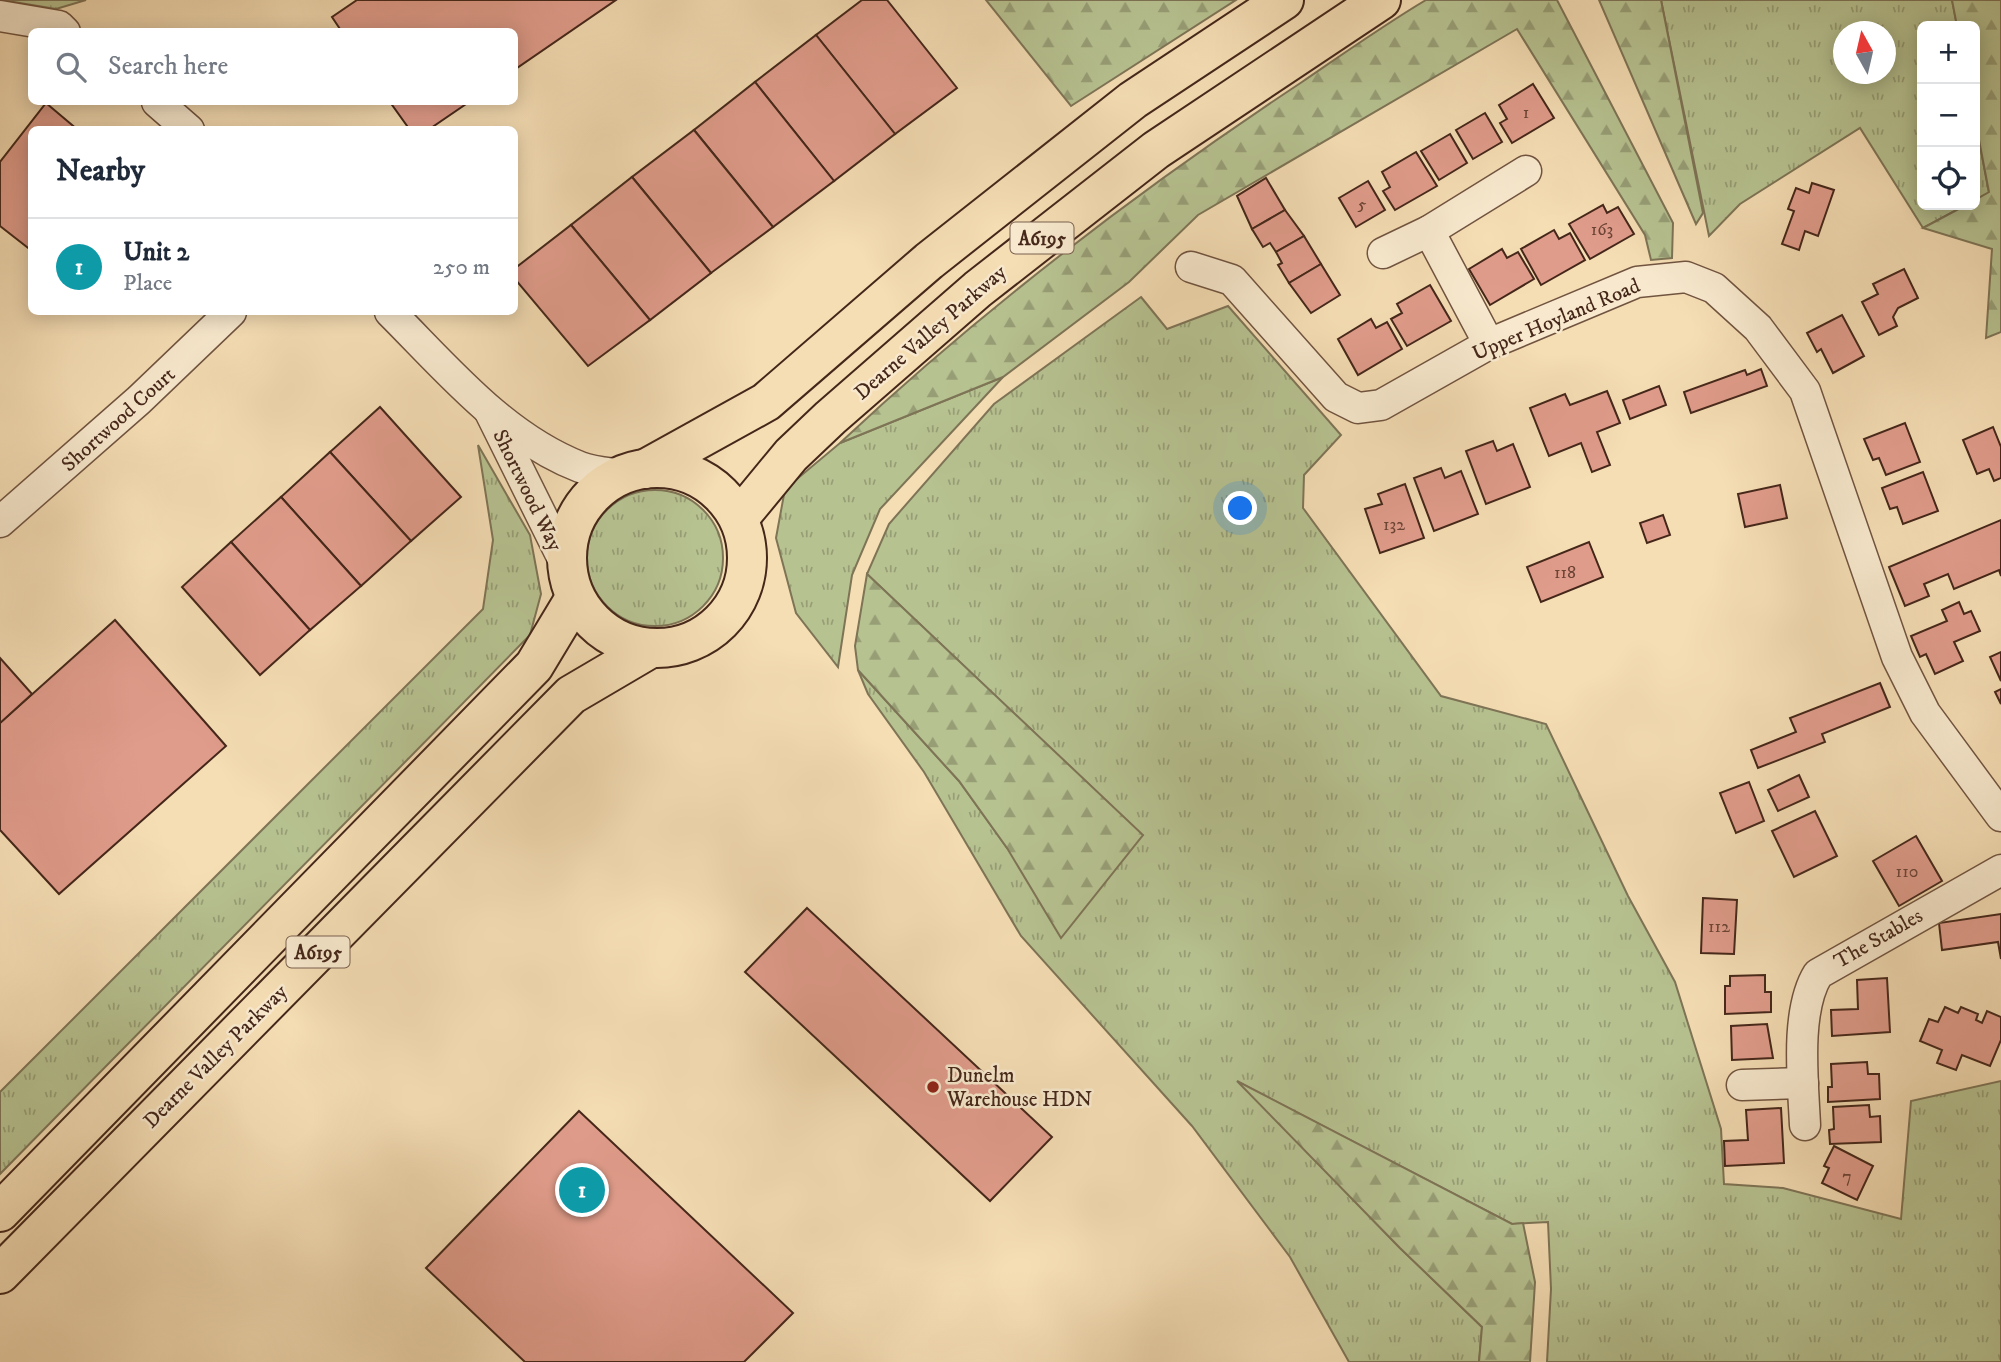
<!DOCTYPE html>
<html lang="en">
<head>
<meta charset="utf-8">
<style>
	body { margin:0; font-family:"IM FELL DW Pica",serif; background:#f6f6f7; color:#1f2937 }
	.controls { position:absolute; right:21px; top:21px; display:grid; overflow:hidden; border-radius:10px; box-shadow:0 4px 18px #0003 }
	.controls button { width:63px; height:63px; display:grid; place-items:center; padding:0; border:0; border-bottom:2px solid #e0e1e3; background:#fff; color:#1f2937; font:35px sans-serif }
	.compass { position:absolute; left:1833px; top:21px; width:63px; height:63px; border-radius:50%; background:#fff; box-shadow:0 4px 18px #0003; rotate:352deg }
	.you { position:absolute; left:1241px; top:509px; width:24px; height:24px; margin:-18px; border:5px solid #fff; border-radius:50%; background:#1a73e8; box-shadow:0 0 0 10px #1a73e833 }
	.badge { display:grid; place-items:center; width:46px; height:46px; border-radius:50%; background:#8f2418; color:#fff; font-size:23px; font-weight:700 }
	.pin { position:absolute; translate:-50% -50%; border:4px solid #fff; box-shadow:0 2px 7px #0006 }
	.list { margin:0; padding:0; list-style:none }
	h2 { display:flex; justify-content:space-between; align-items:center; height:91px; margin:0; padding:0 28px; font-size:30px }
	h2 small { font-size:23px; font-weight:400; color:#747a83 }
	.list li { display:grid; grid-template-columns:46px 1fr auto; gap:21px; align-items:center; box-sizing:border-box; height:98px; padding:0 28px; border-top:2px solid #e0e1e3 }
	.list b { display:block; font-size:26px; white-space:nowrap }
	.list p { margin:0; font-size:23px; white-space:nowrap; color:#747a83 }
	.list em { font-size:23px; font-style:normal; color:#747a83 }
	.icon { flex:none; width:38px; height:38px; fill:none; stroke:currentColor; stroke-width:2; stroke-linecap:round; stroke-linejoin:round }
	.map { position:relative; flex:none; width:2001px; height:1362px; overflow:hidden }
	.search { position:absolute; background:#fff; box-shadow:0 4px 18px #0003; left:28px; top:28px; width:490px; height:77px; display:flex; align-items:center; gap:18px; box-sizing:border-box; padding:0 24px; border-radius:10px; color:#747a83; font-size:26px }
	.panel { position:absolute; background:#fff; box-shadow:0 4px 18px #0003; left:28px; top:126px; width:490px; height:189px; border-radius:10px }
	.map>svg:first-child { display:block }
</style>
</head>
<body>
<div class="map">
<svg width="2001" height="1362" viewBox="0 0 2001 1362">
	<defs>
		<pattern id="grass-tufts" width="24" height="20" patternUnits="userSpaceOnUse" patternTransform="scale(1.75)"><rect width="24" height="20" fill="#b7c291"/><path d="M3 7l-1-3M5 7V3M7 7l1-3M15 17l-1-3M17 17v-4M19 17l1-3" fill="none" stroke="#979e76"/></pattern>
		<pattern id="forest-firs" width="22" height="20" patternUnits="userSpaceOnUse" patternTransform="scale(1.75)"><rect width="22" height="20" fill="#b7c291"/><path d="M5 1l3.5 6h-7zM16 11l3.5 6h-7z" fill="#979e76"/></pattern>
	</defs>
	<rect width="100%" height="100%" fill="#f5ddb4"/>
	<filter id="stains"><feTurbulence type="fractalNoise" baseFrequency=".00286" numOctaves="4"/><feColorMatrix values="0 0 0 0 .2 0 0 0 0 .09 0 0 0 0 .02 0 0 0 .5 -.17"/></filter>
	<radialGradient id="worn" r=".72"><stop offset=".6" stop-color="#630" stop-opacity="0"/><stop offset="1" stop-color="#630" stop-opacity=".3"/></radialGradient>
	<g fill="url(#grass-tufts)" stroke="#7e7456" stroke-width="2" fill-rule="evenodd">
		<polygon points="2,0 86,0 56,9"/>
		<path d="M1661 0H1952L1957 26H1922V205H1966L1923 228 1860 128 1740 204 1709 236ZM1843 32H1885V74H1843Z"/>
		<polygon points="1975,119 1989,193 1975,200"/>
		<polygon points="1141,297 1167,329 1228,306 1341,435 1304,475 1303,508 1441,696 1546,724 1628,896 1675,982 1721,1129 1724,1184 1783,1188 1901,1219 1911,1101 2001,1081 2001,1362 1547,1362 1551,1289 1548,1222 1512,1224 1240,1083 1400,1248 1482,1327 1479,1362 1349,1362 1290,1257 1192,1126 1021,936 924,772 868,694 858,670 959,781 1007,848 1142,835 867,574 889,524 994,404"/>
		<polygon points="1003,377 880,509 852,575 838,667 796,613 776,538 785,489 840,443"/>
		<polygon points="478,445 530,535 541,594 530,635 0,1174 0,1092 483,609 493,540"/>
		<circle cx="655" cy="558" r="68"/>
	</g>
	<g fill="url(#forest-firs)" stroke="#7e7456" stroke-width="2">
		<polygon points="986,0 1236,0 1071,106"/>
		<path d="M1426 0H1557L1673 223 1672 258 1651 260 1645 235 1517 29 1198 215 1129 282 1003 377 840 443C983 309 1139 190 1302 82 1343 54 1384 25 1426 0Z"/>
		<polygon points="1599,0 1661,0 1703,213 1696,224"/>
		<polygon points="1952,0 2001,0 2001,332 1986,338 1992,249 1923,228 1966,205 1975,205 1975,200 1989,192 1975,119 1975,26 1957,26"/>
		<polygon points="867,574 1143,835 1061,938 1007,848 959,781 858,670 855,646"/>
		<polygon points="1237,1081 1512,1224 1523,1223 1535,1282 1530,1362 1479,1362 1482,1327 1400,1248"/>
	</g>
	<g fill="#e09c8b" stroke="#45271a" stroke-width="2">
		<polygon points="357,0 616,0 514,70 514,32 342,32 332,17"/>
		<polygon points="862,0 887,0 957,88 895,134 816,35"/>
		<polygon points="816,35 895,134 834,181 755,82"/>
		<polygon points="755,82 834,181 773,227 694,130"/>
		<polygon points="1533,84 1554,118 1512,143 1500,123 1507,119 1499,105"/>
		<polygon points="390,102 469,102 428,130 410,130"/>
		<polygon points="46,103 78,130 32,130 32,251 0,226 0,162"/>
		<polygon points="1485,113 1502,142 1473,159 1456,130"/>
		<polygon points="694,130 773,227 711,273 632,177"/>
		<polygon points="1450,134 1467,163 1439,180 1421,151"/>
		<polygon points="1416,152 1437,186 1395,210 1383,191 1390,187 1382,172"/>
		<polygon points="632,177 711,273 650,320 571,225"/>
		<polygon points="1266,178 1285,210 1252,229 1237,196"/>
		<polygon points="1368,181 1385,210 1356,227 1339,198"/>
		<polygon points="1812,183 1834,190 1818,236 1805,231 1799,250 1782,244 1794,211 1788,209 1796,188 1809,193"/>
		<polygon points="1603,205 1607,213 1618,207 1634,234 1590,259 1569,224"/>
		<polygon points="1285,210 1304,236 1276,252 1270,243 1263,247 1252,229"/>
		<polygon points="571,225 650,320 588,366 514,278 514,269"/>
		<polygon points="1554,230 1559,239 1570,233 1585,260 1541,285 1521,249"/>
		<polygon points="1304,236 1321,264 1289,283 1278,265 1282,263 1276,252"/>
		<polygon points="1502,249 1507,258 1518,252 1534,279 1490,305 1469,269"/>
		<polygon points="1321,264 1340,295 1311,313 1289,283"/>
		<polygon points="1904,269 1918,298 1898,308 1893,317 1897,326 1879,335 1862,302 1878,294 1873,284"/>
		<polygon points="1430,285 1451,321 1407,346 1391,319 1402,313 1397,304"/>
		<polygon points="1842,315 1864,356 1833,373 1821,349 1817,352 1807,333"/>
		<polygon points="1371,319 1376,328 1387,322 1402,349 1358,375 1338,339"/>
		<polygon points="1761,369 1767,386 1691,413 1684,392 1745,370 1747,375"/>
		<polygon points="1659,386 1666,405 1630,419 1623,400"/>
		<polygon points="1607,391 1620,423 1597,432 1610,465 1592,472 1581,443 1549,456 1530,408 1565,394 1570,405"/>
		<polygon points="380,407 461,497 411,541 330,452"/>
		<polygon points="1905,423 1920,462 1886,475 1879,458 1873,460 1864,439"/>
		<polygon points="1993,427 2001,447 2001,478 1994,481 1989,469 1977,474 1963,440"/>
		<polygon points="1493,441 1497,451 1513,444 1530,487 1486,504 1466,451"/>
		<polygon points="330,452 411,541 361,586 281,497"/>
		<polygon points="1441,468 1445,478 1461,471 1478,514 1434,531 1414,478"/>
		<polygon points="1923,472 1938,511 1903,524 1897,507 1890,509 1882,488"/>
		<polygon points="1405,484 1424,538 1380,553 1365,509 1382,504 1378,494"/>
		<polygon points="1780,485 1787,518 1745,527 1738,494"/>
		<polygon points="281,497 361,586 310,630 231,542"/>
		<polygon points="1663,515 1670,535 1647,543 1640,523"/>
		<polygon points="2001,520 2001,576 1999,570 1954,589 1948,574 1924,584 1929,596 1905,606 1889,567"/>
		<polygon points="231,542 310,630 260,675 182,587"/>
		<polygon points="1589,542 1603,577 1541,602 1527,567"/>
		<polygon points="1959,602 1964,614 1971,611 1980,631 1954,642 1963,661 1935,674 1926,654 1920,657 1911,636 1947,621 1942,610"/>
		<polygon points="115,620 226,746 59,894 0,830 0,723"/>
		<polygon points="2001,652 2001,681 1990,657"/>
		<polygon points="0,658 32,694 0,723"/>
		<polygon points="1880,683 1890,707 1822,734 1825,742 1758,768 1751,750 1796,732 1790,718"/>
		<polygon points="2001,689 2001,704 1995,692"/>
		<polygon points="1799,775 1809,797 1778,811 1768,790"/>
		<polygon points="1749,782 1764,821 1736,833 1720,793"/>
		<polygon points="1815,811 1837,856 1794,877 1772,831"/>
		<polygon points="1916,836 1942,881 1899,906 1873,861"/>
		<polygon points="1703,898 1737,900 1734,954 1701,953"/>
		<polygon points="807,908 1052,1137 990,1201 745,972"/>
		<polygon points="2001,914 2001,959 1998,942 1942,950 1939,923"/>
		<polygon points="1765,975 1765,992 1771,992 1771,1012 1725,1014 1725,986 1730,986 1730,976"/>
		<polygon points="1887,978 1890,1032 1832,1036 1831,1010 1858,1009 1857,980"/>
		<polygon points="1945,1007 1958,1013 1961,1007 1978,1014 1976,1020 1982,1023 1987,1011 2001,1017 2001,1040 1990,1066 1962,1055 1956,1070 1937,1063 1942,1050 1920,1041 1929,1019 1938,1022"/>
		<polygon points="1767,1024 1773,1058 1732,1060 1731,1026"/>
		<polygon points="1867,1062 1868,1074 1879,1074 1880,1099 1828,1102 1828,1087 1832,1087 1831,1064"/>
		<polygon points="1869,1105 1870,1117 1880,1116 1881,1142 1830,1144 1829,1130 1834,1129 1833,1107"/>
		<polygon points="1781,1108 1784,1163 1725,1166 1724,1141 1748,1140 1746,1110"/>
		<polygon points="579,1111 793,1313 744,1362 525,1362 426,1268"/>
		<polygon points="1834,1146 1873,1166 1857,1200 1822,1183 1829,1168 1824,1166"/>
	</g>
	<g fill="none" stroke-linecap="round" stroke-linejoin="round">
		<defs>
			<g id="street">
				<polyline points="0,16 59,26 65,32"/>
				<polyline points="157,102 189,130"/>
				<polyline points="1429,231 1489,344"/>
				<polyline points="1383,253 1429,231 1526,171"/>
				<polyline points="1191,267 1232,280 1336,397 1358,408 1381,405 1489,344 1637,282 1686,277 1714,288 1758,328 1805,391 1897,657 1925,713 2001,816"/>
				<path d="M390 312C447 369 503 437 580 467 593 472 609 473 622 475"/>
				<polyline points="490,412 567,567"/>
				<polyline points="0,522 139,400 231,312"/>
				<polyline points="1742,1085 1803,1083"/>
				<path d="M1805 1125C1803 1081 1795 1011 1818 974L2001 870"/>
			</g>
			<g id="highway">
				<circle cx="657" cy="558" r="90"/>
				<polyline points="645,469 766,402 929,261 1133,100 1284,0"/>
				<polyline points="739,518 791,455 830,418 978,289 1156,150 1381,0"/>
				<polyline points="0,1212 534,666 575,598"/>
				<polyline points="0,1274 571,695 651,648"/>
			</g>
		</defs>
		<use href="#street" stroke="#715440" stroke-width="33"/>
		<use href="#highway" stroke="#45271a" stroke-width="42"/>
		<use href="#street" stroke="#f8e9ce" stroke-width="30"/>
		<use href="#highway" stroke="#f5ddb4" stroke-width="38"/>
	</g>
	<circle fill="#8f2418" stroke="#f8e9ce" stroke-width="2.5" cx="933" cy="1087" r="7"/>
	<g text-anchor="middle" stroke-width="5" stroke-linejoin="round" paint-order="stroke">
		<g font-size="18" fill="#6c4436">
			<text x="1526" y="118">1</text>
			<text x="1362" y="210">5</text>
			<text x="1602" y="235">163</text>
			<text x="1394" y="530">132</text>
			<text x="1565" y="578">118</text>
			<text x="1907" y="877">110</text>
			<text x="1719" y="932">112</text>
			<text x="1847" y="1182">7</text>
		</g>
		<g fill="#f8e9ce" stroke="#7b6150" stroke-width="2">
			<rect x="1010.5" y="222.5" width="63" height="31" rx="5"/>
			<rect x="286.5" y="936.5" width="63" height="31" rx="5"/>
		</g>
		<g font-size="19" font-weight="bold" fill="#45271a">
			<text x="1042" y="245">A6195</text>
			<text x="318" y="959">A6195</text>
		</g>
		<g font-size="21" fill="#45271a" stroke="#f8e9ce">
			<text transform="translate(1556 319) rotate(-23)" y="7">Upper Hoyland Road</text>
			<text transform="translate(930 332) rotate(-41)" y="7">Dearne Valley Parkway</text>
			<text transform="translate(118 419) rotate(-42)" y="7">Shortwood Court</text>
			<text transform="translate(528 490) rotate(64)" y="7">Shortwood Way</text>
			<text transform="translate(1878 938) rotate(-30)" y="7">The Stables</text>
			<text transform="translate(215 1056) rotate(-45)" y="7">Dearne Valley Parkway</text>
		</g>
		<g font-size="21" fill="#45271a" stroke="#f8e9ce" text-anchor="start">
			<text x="947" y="1082">Dunelm<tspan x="947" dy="24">Warehouse HDN</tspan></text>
		</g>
	</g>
	<rect width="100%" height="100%" filter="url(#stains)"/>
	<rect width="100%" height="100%" fill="url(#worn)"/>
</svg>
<div class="controls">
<button>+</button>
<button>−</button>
<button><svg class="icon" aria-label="locate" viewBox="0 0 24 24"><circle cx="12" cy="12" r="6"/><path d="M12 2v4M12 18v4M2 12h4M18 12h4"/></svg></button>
</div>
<svg class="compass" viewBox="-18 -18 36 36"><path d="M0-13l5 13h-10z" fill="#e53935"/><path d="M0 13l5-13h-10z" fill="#747a83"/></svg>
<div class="you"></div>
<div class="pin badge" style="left:582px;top:1190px;background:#0f9aa8">1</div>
<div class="search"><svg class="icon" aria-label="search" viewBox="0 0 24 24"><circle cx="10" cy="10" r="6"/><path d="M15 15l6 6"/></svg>Search here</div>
<section class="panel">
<h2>Nearby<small></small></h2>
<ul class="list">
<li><span class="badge" style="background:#0f9aa8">1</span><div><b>Unit 2</b><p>Place</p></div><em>250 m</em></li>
</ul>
</section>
</div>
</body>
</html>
